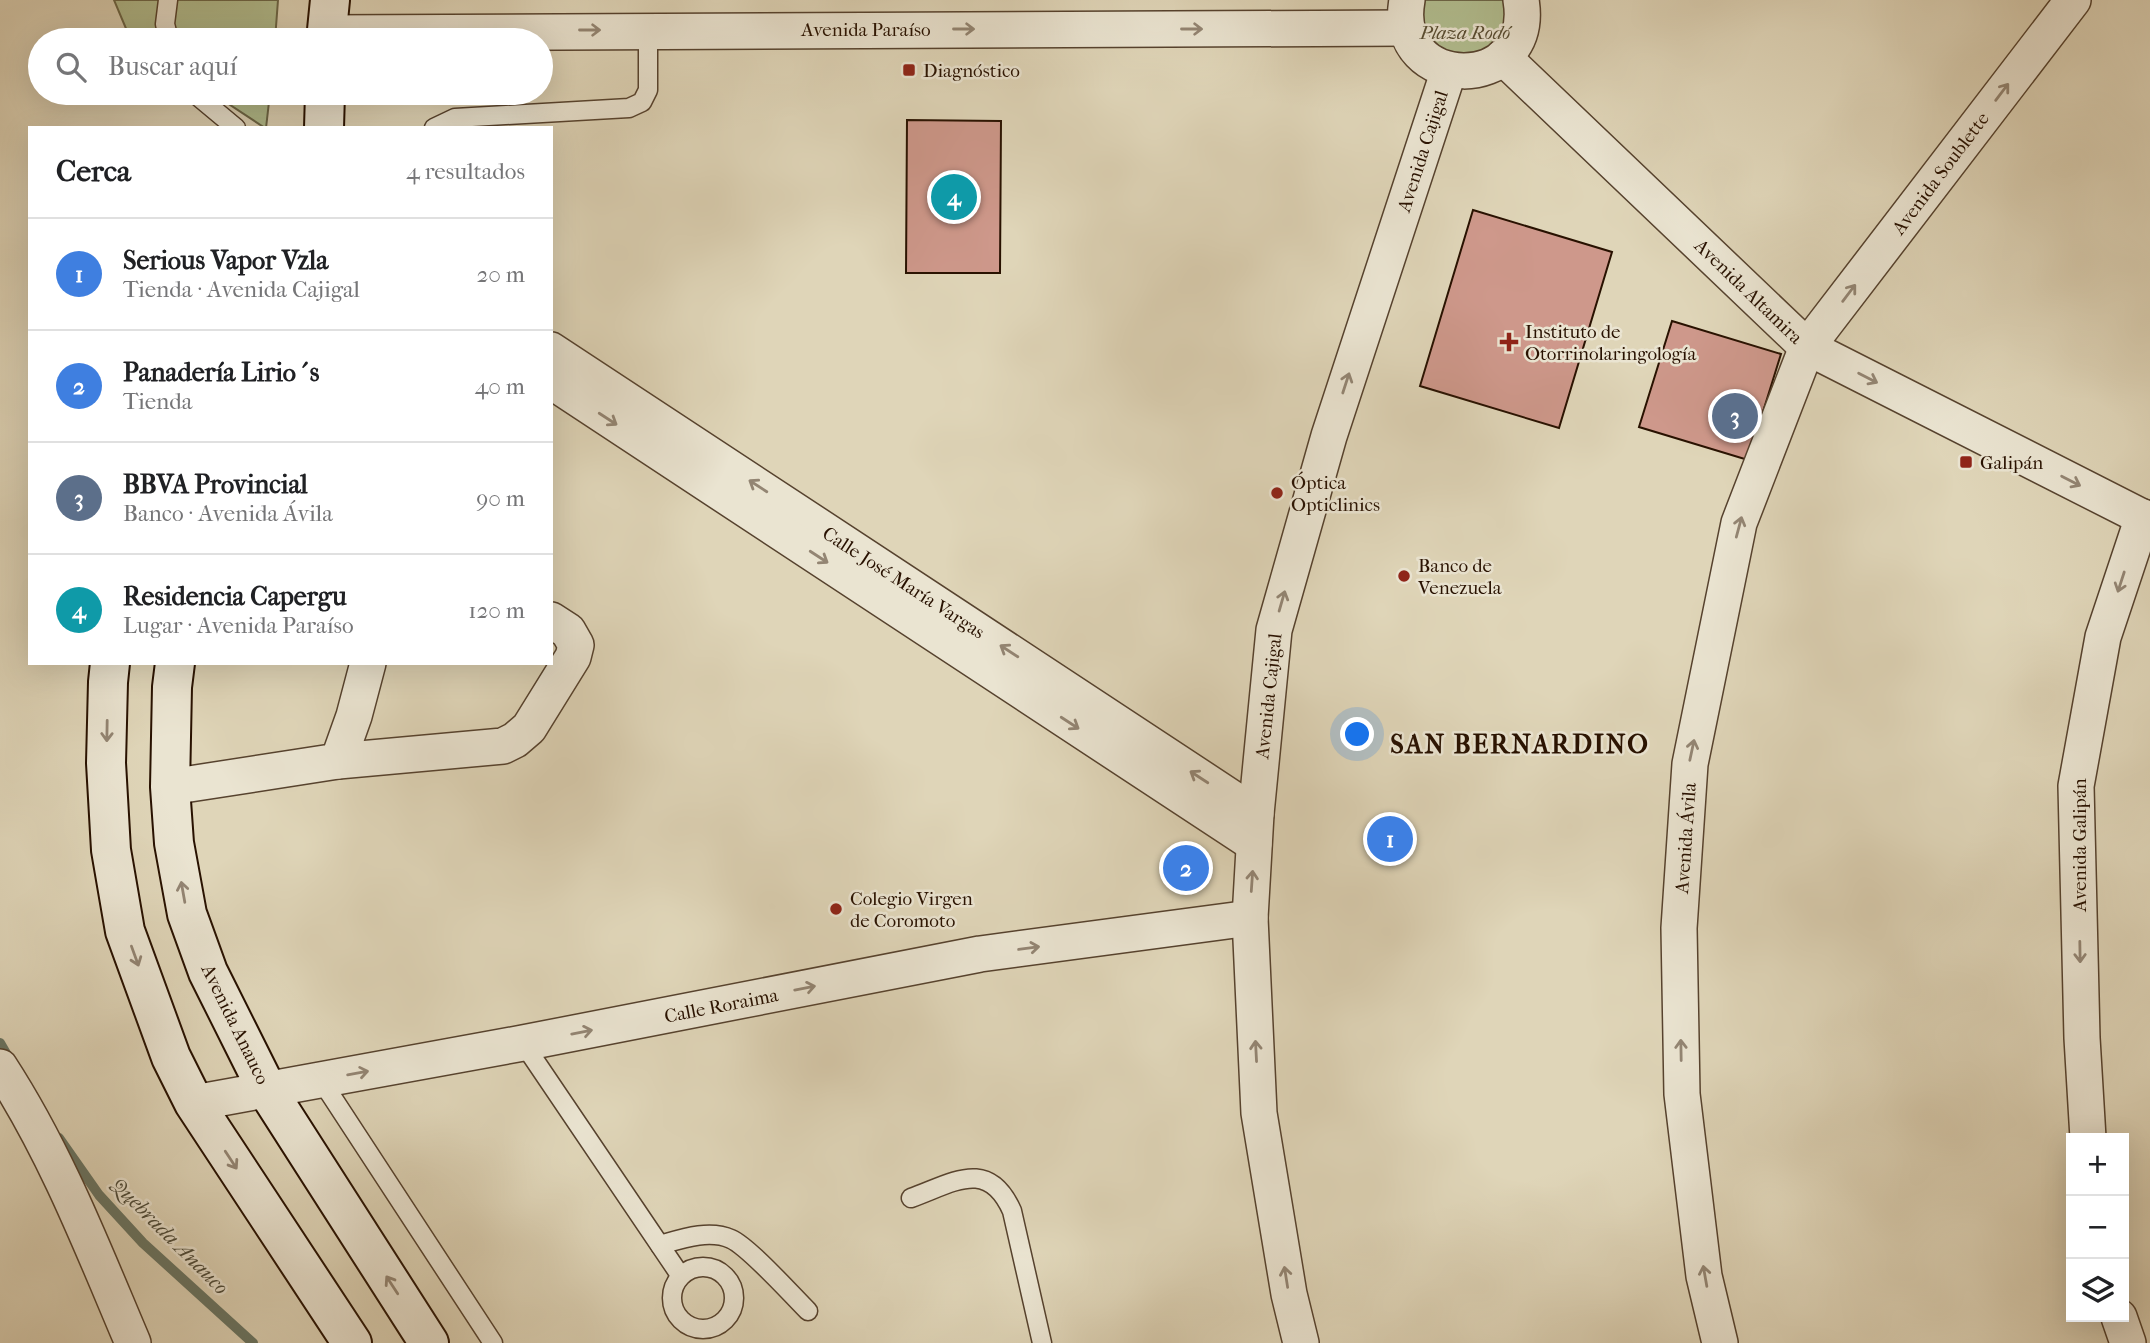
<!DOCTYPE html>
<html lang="es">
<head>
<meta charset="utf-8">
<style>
	body { margin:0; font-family:"IM FELL French Canon",serif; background:#f2f2f2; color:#202124 }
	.controls { position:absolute; right:21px; bottom:21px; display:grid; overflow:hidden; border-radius:0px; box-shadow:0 7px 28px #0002 }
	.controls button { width:63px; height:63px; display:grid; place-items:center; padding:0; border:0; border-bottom:2px solid #e0e0e0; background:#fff; color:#202124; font:35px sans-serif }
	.you { position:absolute; left:1358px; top:735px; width:24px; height:24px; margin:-18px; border:5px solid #fff; border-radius:50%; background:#1a73e8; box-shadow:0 0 0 10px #1a73e833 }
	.badge { display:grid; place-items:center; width:46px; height:46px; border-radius:50%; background:#8f2418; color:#fff; font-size:23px; font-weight:700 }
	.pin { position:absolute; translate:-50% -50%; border:4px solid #fff; box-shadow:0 2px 7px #0006 }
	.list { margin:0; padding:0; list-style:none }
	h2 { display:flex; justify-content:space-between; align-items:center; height:91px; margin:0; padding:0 28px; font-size:30px }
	h2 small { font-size:23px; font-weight:400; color:#757577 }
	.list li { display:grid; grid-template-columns:46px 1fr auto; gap:21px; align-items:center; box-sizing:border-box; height:112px; padding:0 28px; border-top:2px solid #e0e0e0 }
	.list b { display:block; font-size:26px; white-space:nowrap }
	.list p { margin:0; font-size:23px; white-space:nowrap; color:#757577 }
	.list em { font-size:23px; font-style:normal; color:#757577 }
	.icon { flex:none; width:38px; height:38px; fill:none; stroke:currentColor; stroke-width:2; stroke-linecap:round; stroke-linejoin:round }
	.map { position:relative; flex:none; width:2150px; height:1343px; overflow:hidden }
	.search { position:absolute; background:#fff; box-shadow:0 7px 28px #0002; left:28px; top:28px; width:525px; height:77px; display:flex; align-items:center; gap:18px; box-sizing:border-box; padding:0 24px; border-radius:38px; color:#757577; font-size:26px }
	.panel { position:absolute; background:#fff; box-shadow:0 7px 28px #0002; left:28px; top:126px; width:525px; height:539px; border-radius:0px }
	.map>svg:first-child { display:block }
</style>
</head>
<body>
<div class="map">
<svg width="2150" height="1343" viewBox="0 0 2150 1343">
	<rect width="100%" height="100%" fill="#dfd5b8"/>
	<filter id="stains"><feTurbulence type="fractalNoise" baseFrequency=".00286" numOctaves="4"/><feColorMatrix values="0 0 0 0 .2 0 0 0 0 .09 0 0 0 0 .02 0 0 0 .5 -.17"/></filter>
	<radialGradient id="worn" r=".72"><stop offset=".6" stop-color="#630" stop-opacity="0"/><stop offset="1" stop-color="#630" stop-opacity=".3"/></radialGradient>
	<g fill="#b1bd8f" stroke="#6c6748" stroke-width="2">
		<polygon points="114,0 278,0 275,40 133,40 130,38"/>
		<polygon points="1415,0 1514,0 1513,28 1479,61 1431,51"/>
		<polygon points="212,93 270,93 266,128 265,128"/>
	</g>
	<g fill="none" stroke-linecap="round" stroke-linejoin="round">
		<g stroke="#697665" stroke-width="10">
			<polyline points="0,1043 11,1062"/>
			<polyline points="59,1138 99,1195 143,1243 253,1343"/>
		</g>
	</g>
	<g fill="#ce988b" stroke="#281100" stroke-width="2">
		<polygon points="907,120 1001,121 1000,273 906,273"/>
		<polygon points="1473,210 1612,252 1559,428 1420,386"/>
		<polygon points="1672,321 1781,354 1748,460 1639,427"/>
	</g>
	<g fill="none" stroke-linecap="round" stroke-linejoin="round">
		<defs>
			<g id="lane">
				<polyline points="168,0 165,24 169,40"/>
				<polyline points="194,93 236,128"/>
				<polyline points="434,128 455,118 629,108 642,102 648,90 648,30"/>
				<polyline points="523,1043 680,1275"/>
				<polyline points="321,1080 493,1343"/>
				<path d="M911 1198C953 1183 988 1157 1012 1211L1042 1343"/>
				<path d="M660 1245C681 1239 709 1229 731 1239 749 1247 791 1294 808 1311"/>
				<circle cx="703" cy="1298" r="31"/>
			</g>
			<g id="street">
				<path d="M1407 0C1390 94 1537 95 1521 0"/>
				<polyline points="326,33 1407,28"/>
				<polyline points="1503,57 1807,347 2150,521"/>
				<polyline points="551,350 1256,814"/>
				<polyline points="551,381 1254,844"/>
				<polyline points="338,761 503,746 515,740 529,728 573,657 576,645 568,631 551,620"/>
				<polyline points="170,787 338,761 354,716 368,663"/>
				<path d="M0 1067C56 1153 93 1249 133 1343"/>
				<polyline points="194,1103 523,1043 980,954 1250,918"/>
				<polyline points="2088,1138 2082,1038 2076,786 2103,637 2143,517"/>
				<polyline points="2119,1317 2128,1343"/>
				<polyline points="1301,1343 1289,1294 1259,1113 1250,918 1256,814 1274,630 1329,436 1449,70"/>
				<polyline points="1720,1343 1704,1276 1682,1094 1679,928 1690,764 1739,523 1807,347 2073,0"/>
			</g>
			<g id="secondary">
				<polyline points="326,40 330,0"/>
				<polyline points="324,128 325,93"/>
				<polyline points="110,663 108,682 106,763 111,850 125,931 171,1057 194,1103 352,1343"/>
				<polyline points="175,663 172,687 170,787 174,843 187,914 208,972 267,1090 429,1343"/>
			</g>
		</defs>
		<use href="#lane" stroke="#56422e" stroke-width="21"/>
		<use href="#street" stroke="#56422e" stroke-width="38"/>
		<use href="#secondary" stroke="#281100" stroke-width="42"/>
		<use href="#lane" stroke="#eae4d1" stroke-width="18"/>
		<use href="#street" stroke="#eae4d1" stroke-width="35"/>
		<use href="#secondary" stroke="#eae4d1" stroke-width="38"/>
	</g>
	<defs><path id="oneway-shaft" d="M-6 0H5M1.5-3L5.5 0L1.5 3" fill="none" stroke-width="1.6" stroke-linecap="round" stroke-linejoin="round" transform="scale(1.75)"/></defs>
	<g stroke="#938573">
		<use href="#oneway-shaft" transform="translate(964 29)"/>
		<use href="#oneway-shaft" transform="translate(1192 29)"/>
		<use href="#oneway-shaft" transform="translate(590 30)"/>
		<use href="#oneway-shaft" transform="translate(2002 92) rotate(-53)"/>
		<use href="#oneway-shaft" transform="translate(1849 293) rotate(-53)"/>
		<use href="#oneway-shaft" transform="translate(1868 378) rotate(27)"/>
		<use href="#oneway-shaft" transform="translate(1346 383) rotate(-72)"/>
		<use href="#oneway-shaft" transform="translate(608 419) rotate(33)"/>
		<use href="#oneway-shaft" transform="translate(2071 481) rotate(27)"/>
		<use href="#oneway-shaft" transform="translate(758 486) rotate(-147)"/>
		<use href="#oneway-shaft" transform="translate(1739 527) rotate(-75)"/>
		<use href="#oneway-shaft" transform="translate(819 557) rotate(33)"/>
		<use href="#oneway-shaft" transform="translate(2121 582) rotate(108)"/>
		<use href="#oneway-shaft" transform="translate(1282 601) rotate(-74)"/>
		<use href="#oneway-shaft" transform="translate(1009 651) rotate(-147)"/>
		<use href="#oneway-shaft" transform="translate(1070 723) rotate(33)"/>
		<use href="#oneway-shaft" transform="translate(107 731) rotate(91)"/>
		<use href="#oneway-shaft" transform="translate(1692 750) rotate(-78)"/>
		<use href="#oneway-shaft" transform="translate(1199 777) rotate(-147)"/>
		<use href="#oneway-shaft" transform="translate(1252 881) rotate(-86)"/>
		<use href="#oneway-shaft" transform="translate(183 892) rotate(-100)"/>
		<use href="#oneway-shaft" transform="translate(1029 948) rotate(-8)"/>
		<use href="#oneway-shaft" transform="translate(2080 952) rotate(89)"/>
		<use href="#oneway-shaft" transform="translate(135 956) rotate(70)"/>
		<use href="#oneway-shaft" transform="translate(805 988) rotate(-11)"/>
		<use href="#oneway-shaft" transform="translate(582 1032) rotate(-11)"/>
		<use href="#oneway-shaft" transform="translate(1681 1050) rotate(-91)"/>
		<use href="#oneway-shaft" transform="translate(1256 1051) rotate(-93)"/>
		<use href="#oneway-shaft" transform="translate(358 1073) rotate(-10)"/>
		<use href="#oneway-shaft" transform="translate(231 1160) rotate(57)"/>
		<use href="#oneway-shaft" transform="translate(1705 1276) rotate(-100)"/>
		<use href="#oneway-shaft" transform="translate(1286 1277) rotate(-99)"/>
		<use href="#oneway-shaft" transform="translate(392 1285) rotate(-123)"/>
	</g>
	<g fill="#8f2418" stroke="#eae4d1" stroke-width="2.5">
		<rect x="902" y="63" width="14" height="14" rx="3.5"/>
		<path d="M1505.5 331.5h7v7h7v7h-7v7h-7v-7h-7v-7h7z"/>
		<rect x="1959" y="455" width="14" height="14" rx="3.5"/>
		<circle cx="1277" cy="493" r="7"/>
		<circle cx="1404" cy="576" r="7"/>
		<circle cx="836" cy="909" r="7"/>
	</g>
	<g text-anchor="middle" stroke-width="5" stroke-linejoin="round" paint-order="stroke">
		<g font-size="19" fill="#281100" stroke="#eae4d1">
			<text x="866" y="36">Avenida Paraíso</text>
			<text transform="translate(1422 151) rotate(-72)" y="7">Avenida Cajigal</text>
			<text transform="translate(1940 173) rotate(-53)" y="7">Avenida Soublette</text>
			<text transform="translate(1749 291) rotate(44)" y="7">Avenida Altamira</text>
			<text transform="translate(904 582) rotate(33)" y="7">Calle José María Vargas</text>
			<text transform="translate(1268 696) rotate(-84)" y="7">Avenida Cajigal</text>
			<text transform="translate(1685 838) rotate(-86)" y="7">Avenida Ávila</text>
			<text transform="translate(2079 845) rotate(-90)" y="7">Avenida Galipán</text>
			<text transform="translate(721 1005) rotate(-11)" y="7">Calle Roraima</text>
			<text transform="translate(236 1024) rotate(64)" y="7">Avenida Anauco</text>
		</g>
		<g font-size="19" font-style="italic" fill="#584d32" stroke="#eae4d1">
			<text x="1465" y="39">Plaza Rodó</text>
		</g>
		<g font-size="19" fill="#281100" stroke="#eae4d1" text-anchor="start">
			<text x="923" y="77">Diagnóstico</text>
			<text x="1525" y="338">Instituto de<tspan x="1525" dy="22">Otorrinolaringología</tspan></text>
			<text x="1980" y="469">Galipán</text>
			<text x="1291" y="489">Óptica<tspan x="1291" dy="22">Opticlinics</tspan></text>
			<text x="1418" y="572">Banco de<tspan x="1418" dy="22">Venezuela</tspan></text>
			<text x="850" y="905">Colegio Virgen<tspan x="850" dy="22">de Coromoto</tspan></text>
		</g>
		<g font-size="21" font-style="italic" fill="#4e4c3b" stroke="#eae4d1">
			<text transform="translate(170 1236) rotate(45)" y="7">Quebrada Anauco</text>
		</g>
		<g font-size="26" font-weight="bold" letter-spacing="2" fill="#281100" stroke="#eae4d1">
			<text x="1520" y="753">SAN BERNARDINO</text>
		</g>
	</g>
	<rect width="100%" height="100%" filter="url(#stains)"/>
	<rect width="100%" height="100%" fill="url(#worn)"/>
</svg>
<div class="controls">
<button>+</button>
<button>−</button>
<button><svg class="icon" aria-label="layers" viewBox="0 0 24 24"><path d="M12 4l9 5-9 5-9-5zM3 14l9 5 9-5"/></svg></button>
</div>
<div class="you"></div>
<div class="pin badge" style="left:1390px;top:839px;background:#3f7fe0">1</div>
<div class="pin badge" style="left:1186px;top:868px;background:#3f7fe0">2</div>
<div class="pin badge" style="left:1735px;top:416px;background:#5c6f8a">3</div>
<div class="pin badge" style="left:954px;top:197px;background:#0f9aa8">4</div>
<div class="search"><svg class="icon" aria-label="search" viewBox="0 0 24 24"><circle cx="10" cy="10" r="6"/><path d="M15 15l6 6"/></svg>Buscar aquí</div>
<section class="panel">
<h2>Cerca<small>4 resultados</small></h2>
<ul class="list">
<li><span class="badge" style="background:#3f7fe0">1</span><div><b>Serious Vapor Vzla</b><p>Tienda · Avenida Cajigal</p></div><em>20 m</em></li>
<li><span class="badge" style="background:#3f7fe0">2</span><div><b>Panadería Lirio´s</b><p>Tienda</p></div><em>40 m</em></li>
<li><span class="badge" style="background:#5c6f8a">3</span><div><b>BBVA Provincial</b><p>Banco · Avenida Ávila</p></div><em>90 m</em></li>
<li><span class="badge" style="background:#0f9aa8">4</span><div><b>Residencia Capergu</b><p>Lugar · Avenida Paraíso</p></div><em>120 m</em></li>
</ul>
</section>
</div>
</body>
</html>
